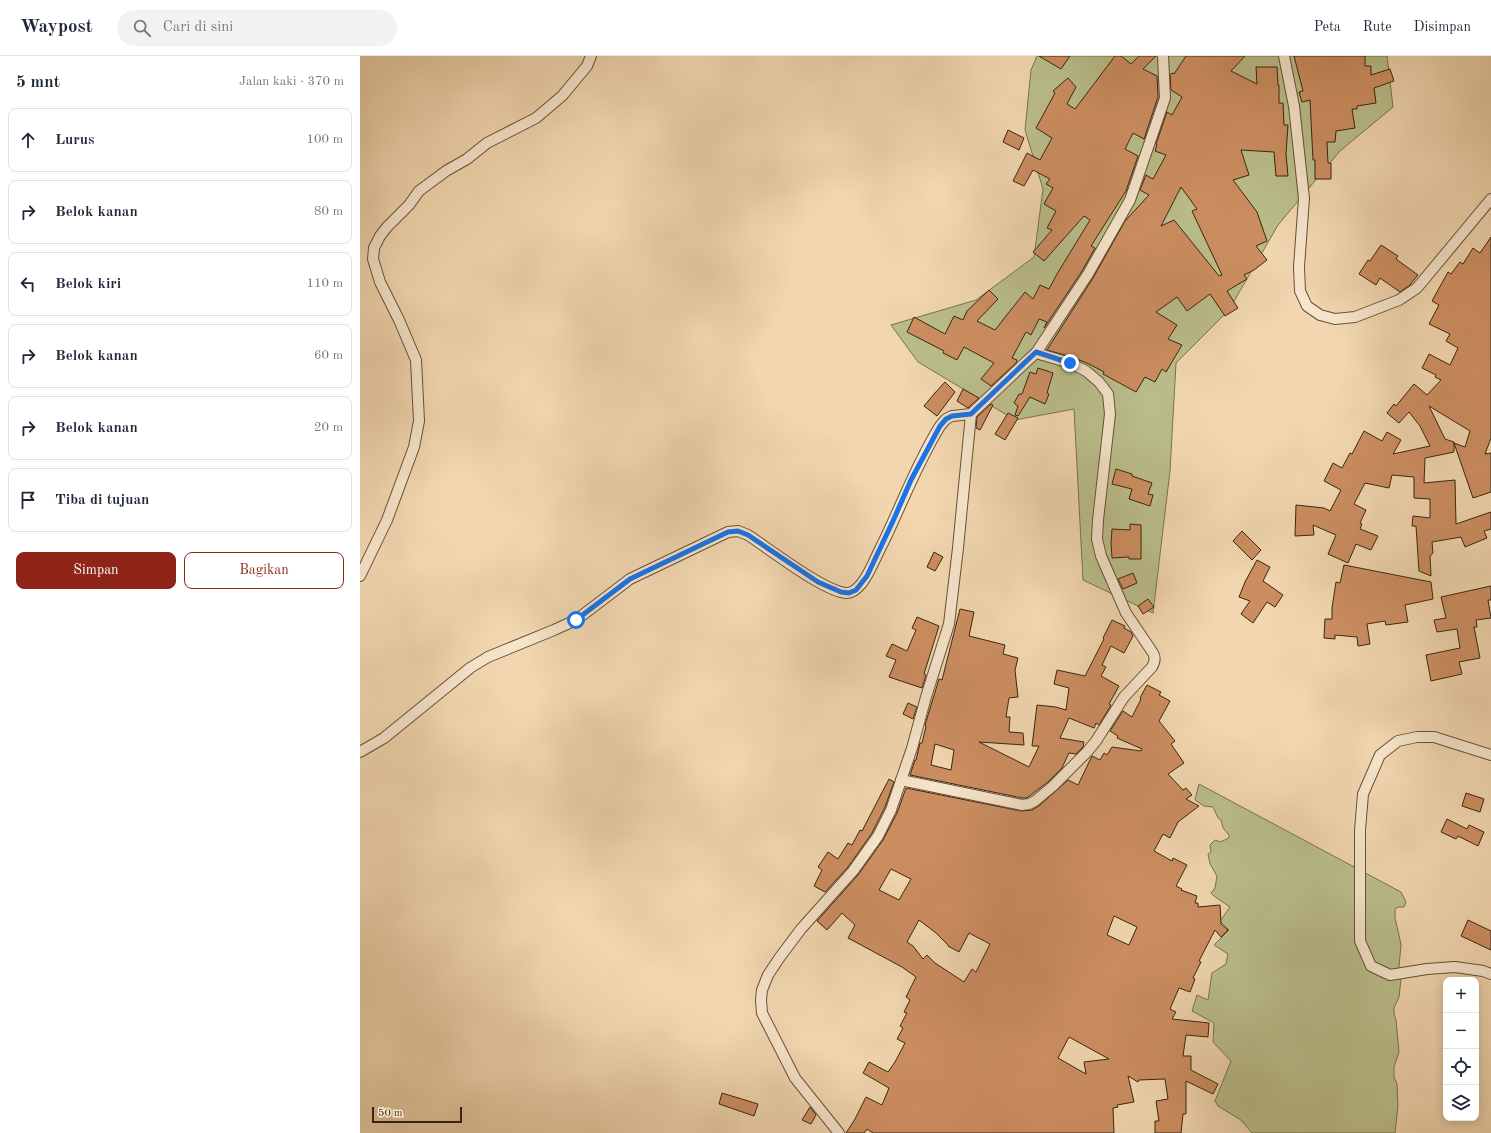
<!DOCTYPE html>
<html lang="id">
<head>
<meta charset="utf-8">
<style>
	body { margin:0; font-family:"Old Standard TT",serif; background:#f2f2f3; color:#1f2937 }
	.controls { position:absolute; right:12px; bottom:12px; display:grid; overflow:hidden; border-radius:8px; box-shadow:0 2px 10px #0003 }
	.controls button { width:36px; height:36px; display:grid; place-items:center; padding:0; border:0; border-bottom:1px solid #e0e1e3; background:#fff; color:#1f2937; font:20px sans-serif }
	.scale { position:absolute; left:12px; bottom:10px; width:90px; box-sizing:border-box; padding-left:4px; border:2px solid #39250f; border-top:0; font-size:11px; line-height:14px; white-space:nowrap; color:#39250f; -webkit-text-stroke:3px #f6e4cb; paint-order:stroke }
	.stop { position:absolute; width:12px; height:12px; margin:-9px; border:3px solid #1a73e8; border-radius:50%; background:#fff }
	.stop.end { background:#1a73e8; border-color:#fff; box-shadow:0 1px 4px #0008 }
	.list { margin:0; padding:0; list-style:none }
	h2 { display:flex; justify-content:space-between; align-items:center; height:52px; margin:0; padding:0 16px; font-size:17px }
	h2 small { font-size:13px; font-weight:400; color:#747a83 }
	.list li { display:grid; grid-template-columns:26px 1fr auto; gap:12px; align-items:center; box-sizing:border-box; height:64px; margin:0 8px 8px; padding:0 8px; border:1px solid #e0e1e3; border-radius:8px }
	.list b { display:block; font-size:15px; white-space:nowrap }
	.list em { font-size:13px; font-style:normal; color:#747a83 }
	.actions { display:flex; gap:8px; padding:12px 16px }
	.actions a { flex:1; padding:9px 0; border:1px solid #8f2418; border-radius:8px; text-align:center; font-size:14px; color:#8f2418 }
	.actions .main { background:#8f2418; color:#fff }
	.icon { flex:none; width:22px; height:22px; fill:none; stroke:currentColor; stroke-width:2; stroke-linecap:round; stroke-linejoin:round }
	.map { position:relative; flex:none; width:1131px; height:1077px; overflow:hidden }
	header { display:flex; align-items:center; gap:24px; box-sizing:border-box; height:56px; padding:0 20px; background:#fff; border-bottom:1px solid #e0e1e3 }
	header strong { font-size:19px }
	nav { display:flex; gap:22px; margin-inline-start:auto; font-size:14px }
	.search { width:280px; height:36px; background:#f2f2f3; display:flex; align-items:center; gap:10px; box-sizing:border-box; padding:0 14px; border-radius:22px; color:#747a83; font-size:15px }
	main { display:flex }
	aside { flex:1; background:#fff }
	.map>svg:first-child { display:block }
</style>
</head>
<body>
<header>
<strong>Waypost</strong>
<div class="search"><svg class="icon" aria-label="search" viewBox="0 0 24 24"><circle cx="10" cy="10" r="6"/><path d="M15 15l6 6"/></svg>Cari di sini</div>
<nav><a>Peta</a><a>Rute</a><a>Disimpan</a></nav>
</header>
<main>
<aside>
<h2>5 mnt<small>Jalan kaki · 370 m</small></h2>
<ul class="list">
<li><svg class="icon" aria-label="ahead" viewBox="0 0 24 24"><path d="M12 20V5M6 11l6-6 6 6"/></svg><div><b>Lurus</b></div><em>100 m</em></li>
<li><svg class="icon" aria-label="right" viewBox="0 0 24 24"><path d="M7 20v-9h11M14 6l5 5-5 5"/></svg><div><b>Belok kanan</b></div><em>80 m</em></li>
<li><svg class="icon" aria-label="left" viewBox="0 0 24 24"><path d="M17 20v-9H6M10 6l-5 5 5 5"/></svg><div><b>Belok kiri</b></div><em>110 m</em></li>
<li><svg class="icon" aria-label="right" viewBox="0 0 24 24"><path d="M7 20v-9h11M14 6l5 5-5 5"/></svg><div><b>Belok kanan</b></div><em>60 m</em></li>
<li><svg class="icon" aria-label="right" viewBox="0 0 24 24"><path d="M7 20v-9h11M14 6l5 5-5 5"/></svg><div><b>Belok kanan</b></div><em>20 m</em></li>
<li><svg class="icon" aria-label="arrive" viewBox="0 0 24 24"><path d="M6 21V4h12l-3 4 3 4H6"/></svg><div><b>Tiba di tujuan</b></div></li>
</ul>
<div class="actions"><a class="main">Simpan</a><a>Bagikan</a></div>
</aside>
<div class="map">
<svg width="1131" height="1077" viewBox="0 0 1131 1077">
	<rect width="100%" height="100%" fill="#f1d6af"/>
	<filter id="stains"><feTurbulence type="fractalNoise" baseFrequency=".005" numOctaves="4"/><feColorMatrix values="0 0 0 0 .2 0 0 0 0 .09 0 0 0 0 .02 0 0 0 .5 -.17"/></filter>
	<radialGradient id="worn" r=".72"><stop offset=".6" stop-color="#630" stop-opacity="0"/><stop offset="1" stop-color="#630" stop-opacity=".3"/></radialGradient>
	<g fill="#babe8b" stroke="#7a724d">
		<polygon points="677,0 1027,0 1033,51 980,95 918,169 869,254 816,307 810,415 793,557 723,524 714,353 655,364 558,306 531,269 616,244 674,201 683,133 665,74 671,14"/>
		<polygon points="839,728 1041,836 1046,846 1044,851 1038,851 1035,853 1035,862 1041,888 1039,911 1041,923 1039,941 1034,952 1034,958 1036,964 1039,996 1034,1011 1034,1021 1037,1028 1038,1049 1035,1077 892,1077 881,1064 858,1050 855,1045 871,1005 853,986 854,967 832,955 837,939 848,944 852,917 866,908 868,898 854,889 869,874 860,865 870,851 854,840 851,837 855,832 857,820 850,808 848,798 851,796 850,789 855,784 860,786 869,782 869,779 863,772 861,764 858,762 853,751 844,750 835,744"/>
	</g>
	<g fill="#cc8e61" stroke="#39250f" fill-rule="evenodd">
		<polygon points="679,0 710,0 701,13"/>
		<polygon points="755,0 761,0 771,8 779,0 796,0 783,13 797,20 798,41 784,83 773,77 765,93 778,100 766,135 731,190 735,192 722,215 684,272 687,266 679,263 671,279 666,276 652,302 657,304 656,307 631,330 621,323 634,307 604,291 597,304 583,297 584,295 547,276 554,261 585,278 594,260 603,264 607,255 629,234 638,243 617,265 635,274 665,236 673,243 680,229 689,233 697,218 730,164 724,160 684,205 673,196 692,174 687,172 696,155 684,148 693,132 686,128 690,123 673,114 664,130 653,125 667,97 680,104 692,82 676,72 695,37 693,35 708,22 716,31 707,48 715,53"/>
		<path d="M826 0H885L871 15 897 28 896 11H917L918 29H919V47H923L924 69H928L926 98 928 120H916L914 96 881 94 889 119 873 124 897 156 907 185 896 190 907 204 894 214 884 219 887 223 867 235 878 252 865 260 850 238 827 255 817 241 796 256 817 269 808 283 822 289 806 316 802 313 795 326 785 321 776 336 743 318 744 316 729 308 712 301 687 294 733 222 765 165 789 139 780 134 786 119 793 123 806 99 795 95 797 89 796 88 807 56 812 59 822 41 811 34 810 19 812 17 814 18ZM821 131 837 153 832 155 862 219 859 220 814 164 801 170Z"/>
		<polygon points="934,0 1005,0 1005,10 1011,10 1011,19 1030,13 1034,25 1014,32 1016,47 997,50 997,53 992,53 995,72 976,75 975,86 967,86 968,107 971,107 971,123 955,123 955,104 953,104 950,44 942,46 939,36 943,35"/>
		<polygon points="648,74 664,82 659,94 643,86"/>
		<polygon points="1131,181 1131,382 1125,398 1131,397 1131,436 1113,442 1094,387 1105,391 1110,375 1069,350 1085,383 1094,386 1094,396 1065,402 1064,427 1095,424 1096,468 1131,456 1131,473 1124,475 1127,482 1105,491 1101,481 1072,486 1073,497 1070,500 1071,520 1059,515 1056,470 1052,470 1053,460 1070,462 1070,443 1054,442 1054,421 1032,419 1029,432 1005,427 994,448 1006,454 1000,467 1002,468 1000,473 1018,480 1011,494 996,488 988,507 968,498 976,479 953,469 954,479 935,480 936,449 964,452 970,455 981,434 964,425 973,407 982,412 990,397 992,398 1004,375 1022,385 1027,376 1041,384 1033,398 1070,390 1060,370 1049,356 1039,367 1027,357 1034,348 1036,350 1054,328 1067,339 1081,324 1075,321 1076,319 1062,312 1069,298 1090,309 1098,292 1086,285 1090,278 1069,268 1079,249 1072,245 1088,216 1091,218 1100,206 1103,208 1113,192 1120,197"/>
		<polygon points="1021,189 1038,200 1036,203 1058,219 1050,229 1040,236 1020,222 1016,229 999,218 1008,204 1010,205"/>
		<polygon points="678,312 693,317 687,337 689,338 685,348 670,341 658,360 655,359 658,350 654,347 659,338 662,338 670,316 676,318"/>
		<polygon points="585,326 595,336 577,360 564,350 574,338"/>
		<polygon points="603,333 619,342 608,352 597,345"/>
		<polygon points="631,348 633,349 620,374 616,372 617,361"/>
		<polygon points="648,357 658,362 645,384 635,378"/>
		<polygon points="756,413 772,418 772,420 792,427 788,438 793,439 790,450 769,443 772,433 752,428"/>
		<polygon points="770,468 781,469 781,503 769,503 769,501 752,502 751,487 752,473 770,474"/>
		<polygon points="882,475 901,494 892,504 873,485"/>
		<polygon points="574,496 583,501 575,515 567,511"/>
		<polygon points="897,504 910,511 903,525 923,539 915,551 907,546 893,567 881,558 890,545 879,541 885,526"/>
		<polygon points="984,509 1071,526 1073,543 1045,549 1048,566 1026,569 1025,565 1007,568 1010,588 998,590 997,581 975,579 975,583 964,582 965,563 972,563 972,552 976,526 980,527"/>
		<polygon points="773,517 777,527 763,533 758,523"/>
		<polygon points="1131,530 1131,544 1128,544 1131,562 1116,564 1117,571 1114,571 1120,602 1099,606 1102,618 1071,625 1066,599 1100,592 1097,573 1077,576 1074,564 1086,562 1081,541"/>
		<polygon points="788,543 794,551 783,558 778,550"/>
		<path d="M600 553 614 556 609 580 645 589 643 598 658 602 655 614 658 641 649 642 646 661H650L649 676 663 677 664 689 619 686 669 711 679 690H672L677 649 696 651 706 654 709 632 694 628 697 614 725 620 744 583 743 582 752 564 765 570 764 572 771 576 773 580 764 597 751 590 742 609 746 611 741 620 759 630 749 648 751 649 739 669 736 667 734 672 709 662 700 682 724 686 723 691 716 698 709 697 702 712 689 725 667 742H662L550 719 555 704H556L560 687H562L566 670 565 669 579 623 582 624ZM575 688 594 694 591 714 571 709Z"/>
		<polygon points="557,561 579,570 564,618 566,619 562,632 529,621 536,604 526,600 532,588 547,595 556,574 552,572"/>
		<path d="M787 629 801 636 799 639 810 645 799 665 815 685 811 688 824 707 808 718 823 734 826 732 832 739 826 743 839 750 818 766 810 782 803 778 794 795 812 805 813 802 827 809 816 830 822 833 821 834 837 840 835 847H838V851L860 849 861 868 868 874 861 881 855 874 839 905 841 906 833 922 835 923 830 936 819 932 810 953 816 956 812 963 849 967 848 981 826 979 823 1000H831V1014L858 1028 853 1038 826 1025V1058H823L821 1077H795V1065H799L796 1045 808 1043 805 1023 779 1024 778 1026 768 1020 774 1046 757 1049 758 1051 753 1052 754 1077H513L507 1073 504 1077H486L495 1063 506 1041 522 1049 529 1032 503 1017 509 1006 528 1016 535 1006 545 987 537 983 543 972 540 970 547 957 544 956 550 944 546 941 556 921 542 911 488 882 495 869 482 857 467 874 457 865 498 819 523 784 537 757 546 732 661 755 672 754 679 750 708 724 718 729 732 700 740 704 744 697 747 699 752 691 781 695 782 693 757 682 758 680 750 675 763 655 772 661 781 643 780 642ZM531 813 551 823 539 844 519 834ZM754 860 777 871 769 889 747 879ZM559 864 576 877 588 889V890L599 896 609 877 630 888 616 916 612 913 604 926 575 907 567 899 563 903 553 890 547 886ZM709 981 749 1003 724 1006 726 1018 698 1002Z"/>
		<polygon points="548,647 557,651 553,663 543,658"/>
		<polygon points="529,723 534,726 525,751 512,777 488,811 465,836 454,830 462,814 458,811 468,796 478,803 488,787 492,789 500,774 502,775"/>
		<polygon points="1106,737 1124,743 1120,756 1102,750"/>
		<polygon points="1087,763 1107,773 1109,769 1124,776 1118,790 1098,780 1096,783 1081,776"/>
		<polygon points="1108,864 1131,875 1131,894 1101,880"/>
		<polygon points="362,1037 398,1048 394,1060 359,1048"/>
		<polygon points="450,1051 456,1059 451,1068 442,1064"/>
	</g>
	<g fill="none" stroke-linecap="round" stroke-linejoin="round">
		<defs>
			<g id="street">
				<polyline points="924,0 934,50 944,142 939,211 940,235 947,250 960,259 975,263 995,261 1039,244 1057,232 1131,143"/>
				<polyline points="0,520 27,464 54,391 59,365 56,304 39,264 20,226 13,203 14,192 20,180 27,171 49,149 59,135 86,115 107,103 127,87 176,62 202,40 227,10 231,0"/>
				<path d="M0 696 24 682 110 612 128 601 194 574 216 564 270 523 368 476 378 475 388 479C408 492 466 537 487 537 493 537 498 532 502 527 511 515 516 500 523 487 542 448 557 407 580 370L586 363 592 360 611 358 667 305 676 297 728 218 770 144 805 42 803 0"/>
				<polyline points="1131,699 1074,681 1057,681 1038,685 1020,699 1003,738 1000,774 1000,885 1011,910 1030,919 1067,913 1095,911 1123,915 1131,918"/>
				<path d="M541 724 662 749 669 748 675 745 693 730 727 696 736 685 764 641 792 611C795 606 796 602 793 597L766 557 741 500 737 483 738 464 750 358 748 338 739 326 726 315 710 307 676 297"/>
				<polyline points="479,1077 435,1022 402,957 401,944 402,934 408,919 420,901 441,873 493,815 518,780 531,754 552,692 566,641 589,568 598,492 611,358"/>
			</g>
		</defs>
		<use href="#street" stroke="#675137" stroke-width="12"/>
		<use href="#street" stroke="#f6e4cb" stroke-width="10"/>
	</g>
	<g fill="none" stroke-linecap="round" stroke-linejoin="round">
		<polyline stroke="#1a73e8" stroke-width="5" points="216,564 270,523 368,476 378,475 388,479 458,526 481,536 489,537 496,534 507,520 533,465 551,424 580,370 586,363 592,360 611,358 676,296 710,307"/>
	</g>
	<rect width="100%" height="100%" filter="url(#stains)"/>
	<rect width="100%" height="100%" fill="url(#worn)"/>
</svg>
<div class="controls">
<button>+</button>
<button>−</button>
<button><svg class="icon" aria-label="locate" viewBox="0 0 24 24"><circle cx="12" cy="12" r="6"/><path d="M12 2v4M12 18v4M2 12h4M18 12h4"/></svg></button>
<button><svg class="icon" aria-label="layers" viewBox="0 0 24 24"><path d="M12 4l9 5-9 5-9-5zM3 14l9 5 9-5"/></svg></button>
</div>
<div class="scale">50 m</div>
<div class="stop" style="left:216px;top:564px"></div>
<div class="stop end" style="left:710px;top:307px"></div>
</div>
</main>
</body>
</html>
